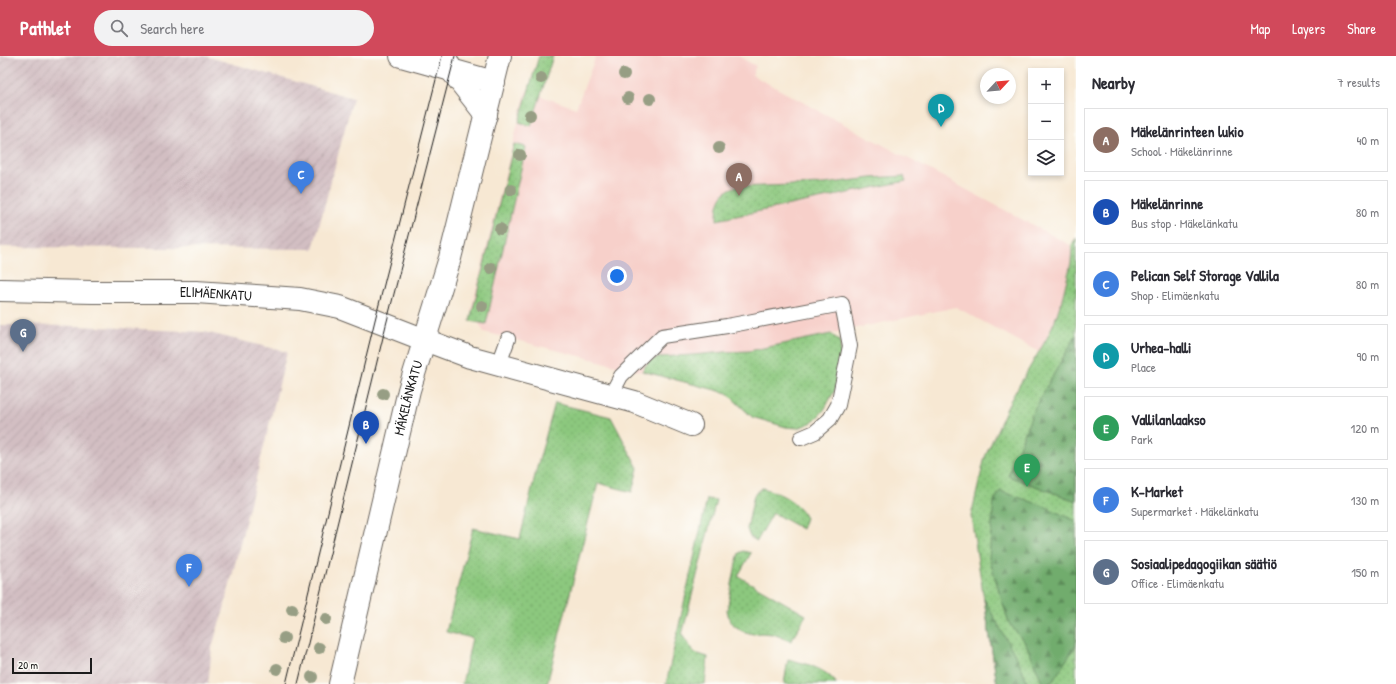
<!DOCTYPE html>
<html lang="en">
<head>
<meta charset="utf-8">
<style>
	body { margin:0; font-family:"Patrick Hand",sans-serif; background:#f2f2f3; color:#2b2b33 }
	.controls { position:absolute; right:12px; top:12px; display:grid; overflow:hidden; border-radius:0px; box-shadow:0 2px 6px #0003 }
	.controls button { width:36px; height:36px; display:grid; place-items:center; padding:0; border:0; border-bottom:1px solid #e1e1e2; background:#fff; color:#2b2b33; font:20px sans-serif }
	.compass { position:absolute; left:980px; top:12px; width:36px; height:36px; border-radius:50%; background:#fff; box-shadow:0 2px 6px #0003; rotate:64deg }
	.scale { position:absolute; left:12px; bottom:10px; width:80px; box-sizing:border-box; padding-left:4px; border:2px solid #1c1c1c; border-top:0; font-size:11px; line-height:14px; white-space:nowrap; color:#1c1c1c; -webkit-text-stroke:3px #fdfcf7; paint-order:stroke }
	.you { position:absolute; left:617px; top:220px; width:14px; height:14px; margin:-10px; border:3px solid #fff; border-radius:50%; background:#1a73e8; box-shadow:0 0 0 6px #1a73e833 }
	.badge { display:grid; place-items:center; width:26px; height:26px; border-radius:50%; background:#d1495b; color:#fff; font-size:13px; font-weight:700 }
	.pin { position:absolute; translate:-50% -33px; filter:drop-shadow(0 1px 2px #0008) }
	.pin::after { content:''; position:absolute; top:21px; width:14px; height:12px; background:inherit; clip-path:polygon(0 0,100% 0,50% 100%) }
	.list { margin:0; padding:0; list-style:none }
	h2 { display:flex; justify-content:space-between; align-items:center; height:52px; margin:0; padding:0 16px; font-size:17px }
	h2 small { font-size:13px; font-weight:400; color:#7c7c81 }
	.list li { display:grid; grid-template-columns:26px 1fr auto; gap:12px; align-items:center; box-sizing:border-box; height:64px; margin:0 8px 8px; padding:0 8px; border:1px solid #e1e1e2; border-radius:0px }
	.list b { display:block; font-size:15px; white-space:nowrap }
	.list p { margin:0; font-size:13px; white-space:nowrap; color:#7c7c81 }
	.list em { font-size:13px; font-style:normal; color:#7c7c81 }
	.icon { flex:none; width:22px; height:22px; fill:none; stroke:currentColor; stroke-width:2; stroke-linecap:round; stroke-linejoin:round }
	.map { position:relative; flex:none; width:1076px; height:628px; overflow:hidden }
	header { display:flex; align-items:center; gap:24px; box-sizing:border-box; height:56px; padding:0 20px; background:#d1495b; color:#fff }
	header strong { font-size:19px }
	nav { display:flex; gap:22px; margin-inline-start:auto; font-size:14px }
	.search { width:280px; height:36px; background:#f2f2f3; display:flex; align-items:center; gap:10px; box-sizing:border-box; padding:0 14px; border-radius:22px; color:#7c7c81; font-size:15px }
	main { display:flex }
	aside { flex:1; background:#fff }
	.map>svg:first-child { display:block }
</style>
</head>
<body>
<header>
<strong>Pathlet</strong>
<div class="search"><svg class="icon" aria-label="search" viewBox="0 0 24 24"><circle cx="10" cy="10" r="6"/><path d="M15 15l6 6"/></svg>Search here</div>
<nav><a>Map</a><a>Layers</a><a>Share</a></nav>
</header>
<main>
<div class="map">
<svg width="1076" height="628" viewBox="0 0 1076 628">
	<defs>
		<pattern id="industrial-furrows" width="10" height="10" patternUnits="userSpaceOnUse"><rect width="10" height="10" fill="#d2bec2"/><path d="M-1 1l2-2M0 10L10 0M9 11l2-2" fill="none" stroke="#b4a3a6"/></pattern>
		<pattern id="grass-dots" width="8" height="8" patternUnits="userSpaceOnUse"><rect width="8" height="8" fill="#8cc87e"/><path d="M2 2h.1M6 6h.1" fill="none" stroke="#78ab6c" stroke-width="1.8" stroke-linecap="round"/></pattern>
		<pattern id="forest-firs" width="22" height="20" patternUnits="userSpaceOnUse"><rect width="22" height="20" fill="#71ac6d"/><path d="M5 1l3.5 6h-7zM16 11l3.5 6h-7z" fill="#5c8b59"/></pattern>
	</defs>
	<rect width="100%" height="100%" fill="#fdfcf7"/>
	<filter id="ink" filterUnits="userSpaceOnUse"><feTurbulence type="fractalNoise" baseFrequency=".025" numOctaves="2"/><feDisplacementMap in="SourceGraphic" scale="8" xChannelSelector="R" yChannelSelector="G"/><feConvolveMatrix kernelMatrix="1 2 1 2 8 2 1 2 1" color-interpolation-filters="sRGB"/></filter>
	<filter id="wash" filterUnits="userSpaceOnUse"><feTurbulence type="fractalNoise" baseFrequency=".012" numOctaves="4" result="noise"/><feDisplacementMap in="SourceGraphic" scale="16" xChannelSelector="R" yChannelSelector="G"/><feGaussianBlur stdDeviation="0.9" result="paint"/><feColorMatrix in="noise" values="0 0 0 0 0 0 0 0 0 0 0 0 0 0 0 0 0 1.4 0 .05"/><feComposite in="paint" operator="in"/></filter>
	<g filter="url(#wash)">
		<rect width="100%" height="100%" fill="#f7e8d3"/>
		<polygon fill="#f7d0ca" points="596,0 738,0 756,10 752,19 1072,190 1071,207 1062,243 1055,264 1039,296 956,251 749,295 738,340 484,276 471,254 526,35 576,52"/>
		<g fill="url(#industrial-furrows)">
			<polygon points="0,0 205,0 353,42 313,193 0,191"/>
			<polygon points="0,269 78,270 205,276 287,296 223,557 217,574 212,592 208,628 0,628"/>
		</g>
		<g fill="url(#grass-dots)" stroke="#54724d">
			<polygon points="539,0 553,0 531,70 519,66"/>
			<polygon points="514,88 526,91 486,268 470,265"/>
			<path d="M904 120 906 125 717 164C717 149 719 137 734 131L824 128 871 122Z"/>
			<polygon points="1076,182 1076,628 997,628 971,460 985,401 1010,345 1047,282 1055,264 1062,243 1071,207 1072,190"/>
			<polygon points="831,278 840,285 841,304 835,334 824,354 813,366 798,372 786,371 752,361 727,337 642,315 649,305 660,301 693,299 725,296 749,295"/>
			<polygon points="555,347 611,361 638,412 632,436 598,427 547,628 462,628 472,582 446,576 473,472 520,483 536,415"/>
			<path d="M762 432C781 437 797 445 806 462L802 473 773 457 757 485 750 481 747 473 754 439Z"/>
			<polygon points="707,443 716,444 682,579 695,597 708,601 705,628 666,628"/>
			<polygon points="743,495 751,497 738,520 806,559 791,585 773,578 761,577 753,578 742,575 730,566 727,554 736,508 739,497"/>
			<path d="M788 603C806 608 826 612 837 628H784Z"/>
		</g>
		<g fill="url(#forest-firs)" stroke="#466444">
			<polygon points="1076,279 1076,445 1008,420 1034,353"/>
			<polygon points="1000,435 1044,450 1076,465 1076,589 1053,625 1047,628 1043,628 1026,588 1009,567 989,502 994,445"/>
			<polygon points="984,543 1021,610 1028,628 997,628"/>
		</g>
	</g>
	<g filter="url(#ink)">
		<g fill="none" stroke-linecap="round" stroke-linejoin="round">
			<defs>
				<g id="lane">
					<polyline points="499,308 508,283"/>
					<polyline points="611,339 621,320 662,280 727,270 842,248 850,290 838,349 830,363 815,376 801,382"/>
				</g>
				<polyline id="street" points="425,284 470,301 635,346 691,369"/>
				<g id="secondary">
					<polyline points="401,0 494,26"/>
					<path id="s1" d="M0 234 92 236H196L300 243 340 251 425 284"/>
				</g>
				<g id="primary">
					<polyline points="445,0 451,14 486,59"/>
					<path id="s2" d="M340 628 409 334 450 202 500 0"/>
				</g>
			</defs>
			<use href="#lane" stroke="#69635c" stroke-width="16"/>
			<use href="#street" stroke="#69635c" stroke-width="24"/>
			<use href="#secondary" stroke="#69635c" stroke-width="24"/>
			<use href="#primary" stroke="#69635c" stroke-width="24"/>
			<use href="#lane" stroke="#fff" stroke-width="14"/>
			<use href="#street" stroke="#fff" stroke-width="22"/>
			<use href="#secondary" stroke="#fff" stroke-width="22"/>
			<use href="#primary" stroke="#fff" stroke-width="22"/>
			<g stroke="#1c1c1c" stroke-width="1">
				<polyline points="286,628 375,264 442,0"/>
				<polyline points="298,628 386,269 455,0"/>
			</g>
		</g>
		<g fill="#979e84">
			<circle cx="624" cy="18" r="6"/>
			<circle cx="541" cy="22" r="6"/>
			<circle cx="628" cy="42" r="6"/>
			<circle cx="650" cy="43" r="6"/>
			<circle cx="530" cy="59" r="6"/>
			<circle cx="719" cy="92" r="6"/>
			<circle cx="520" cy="99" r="6"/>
			<circle cx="511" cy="134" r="6"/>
			<circle cx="500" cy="173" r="6"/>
			<circle cx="491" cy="212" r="6"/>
			<circle cx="482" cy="250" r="6"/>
			<circle cx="383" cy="338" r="6"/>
			<circle cx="292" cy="553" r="6"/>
			<circle cx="326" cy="563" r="6"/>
			<circle cx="284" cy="582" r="6"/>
			<circle cx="319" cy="592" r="6"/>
			<circle cx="277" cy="613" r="6"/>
			<circle cx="312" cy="621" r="6"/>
		</g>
	</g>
	<g text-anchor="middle" stroke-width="3.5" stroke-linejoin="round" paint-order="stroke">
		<g font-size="14" fill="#1c1c1c" stroke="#fdfcf7">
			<text dy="5" stroke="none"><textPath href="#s1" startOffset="216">ELIMÄENKATU</textPath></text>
			<text dy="5" stroke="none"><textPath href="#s2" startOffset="294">MÄKELÄNKATU</textPath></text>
		</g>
	</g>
</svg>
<div class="controls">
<button>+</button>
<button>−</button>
<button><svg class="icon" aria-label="layers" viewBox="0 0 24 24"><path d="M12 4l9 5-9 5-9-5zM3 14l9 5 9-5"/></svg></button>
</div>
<svg class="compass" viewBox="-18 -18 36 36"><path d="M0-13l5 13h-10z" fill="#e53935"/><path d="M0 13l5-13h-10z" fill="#7c7c81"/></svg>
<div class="scale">20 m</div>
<div class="you"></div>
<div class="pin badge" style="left:739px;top:140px;background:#8d6e63">A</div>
<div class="pin badge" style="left:366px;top:388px;background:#1a4fb4">B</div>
<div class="pin badge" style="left:301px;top:138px;background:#3f7fe0">C</div>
<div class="pin badge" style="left:941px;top:71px;background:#0f9aa8">D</div>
<div class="pin badge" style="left:1027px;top:431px;background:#2e9e5b">E</div>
<div class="pin badge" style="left:189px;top:531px;background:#3f7fe0">F</div>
<div class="pin badge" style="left:23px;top:296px;background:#5c6f8a">G</div>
</div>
<aside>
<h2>Nearby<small>7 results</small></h2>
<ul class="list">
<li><span class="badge" style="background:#8d6e63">A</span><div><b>Mäkelänrinteen lukio</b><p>School · Mäkelänrinne</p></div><em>40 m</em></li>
<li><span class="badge" style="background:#1a4fb4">B</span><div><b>Mäkelänrinne</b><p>Bus stop · Mäkelänkatu</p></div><em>80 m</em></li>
<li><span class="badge" style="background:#3f7fe0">C</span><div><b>Pelican Self Storage Vallila</b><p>Shop · Elimäenkatu</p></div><em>80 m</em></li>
<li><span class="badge" style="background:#0f9aa8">D</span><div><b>Urhea-halli</b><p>Place</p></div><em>90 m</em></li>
<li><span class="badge" style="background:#2e9e5b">E</span><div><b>Vallilanlaakso</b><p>Park</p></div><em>120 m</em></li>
<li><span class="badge" style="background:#3f7fe0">F</span><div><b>K-Market</b><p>Supermarket · Mäkelänkatu</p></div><em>130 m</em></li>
<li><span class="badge" style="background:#5c6f8a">G</span><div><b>Sosiaalipedagogiikan säätiö</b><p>Office · Elimäenkatu</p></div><em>150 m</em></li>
</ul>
</aside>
</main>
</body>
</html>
